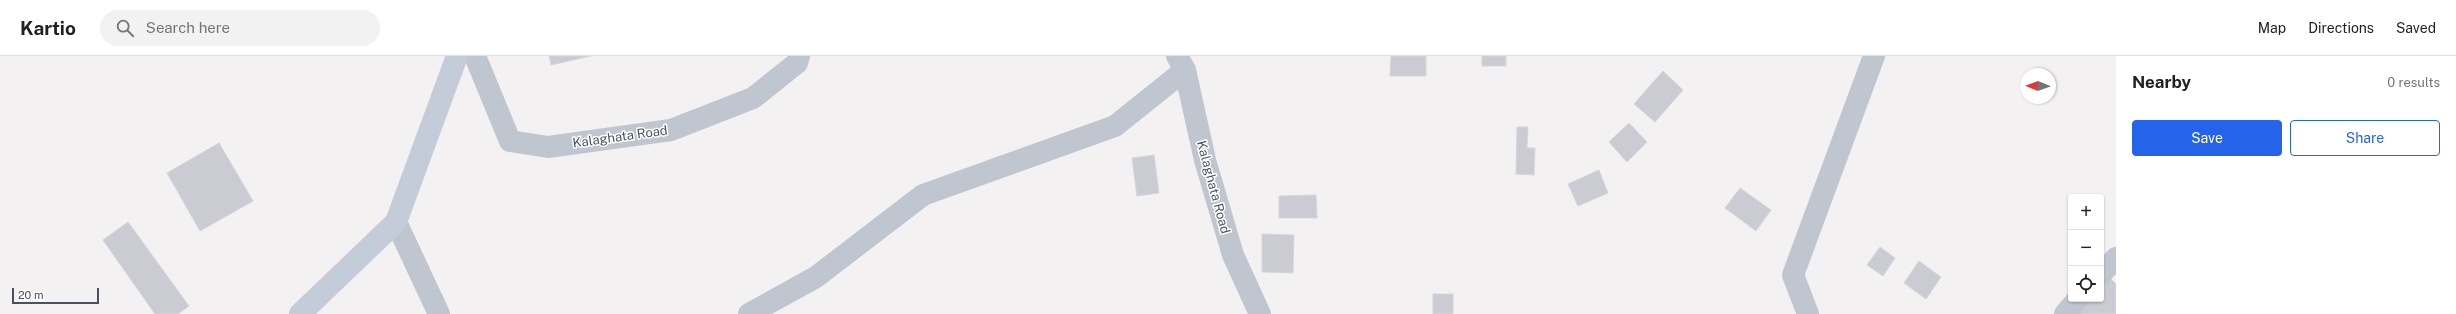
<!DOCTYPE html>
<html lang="en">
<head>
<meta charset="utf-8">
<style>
	body { margin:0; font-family:"Public Sans",sans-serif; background:#f2f2f2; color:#202124 }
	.controls { position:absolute; right:12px; bottom:12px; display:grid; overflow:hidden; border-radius:4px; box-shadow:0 1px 3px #0004 }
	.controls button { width:36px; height:36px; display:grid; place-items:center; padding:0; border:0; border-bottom:1px solid #e0e0e0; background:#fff; color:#202124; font:20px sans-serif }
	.compass { position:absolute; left:2020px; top:12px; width:36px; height:36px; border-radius:50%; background:#fff; box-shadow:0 1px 3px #0004; rotate:271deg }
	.scale { position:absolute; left:12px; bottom:10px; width:87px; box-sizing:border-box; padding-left:4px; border:2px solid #49515f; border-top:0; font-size:11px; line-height:14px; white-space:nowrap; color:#49515f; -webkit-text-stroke:3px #fff; paint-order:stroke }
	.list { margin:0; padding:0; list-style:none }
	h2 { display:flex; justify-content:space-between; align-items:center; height:52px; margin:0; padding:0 16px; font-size:17px }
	h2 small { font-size:13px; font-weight:400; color:#757577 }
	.actions { display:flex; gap:8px; padding:12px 16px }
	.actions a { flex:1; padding:9px 0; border:1px solid #2563eb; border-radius:4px; text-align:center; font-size:14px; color:#2563eb }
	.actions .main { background:#2563eb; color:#fff }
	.icon { flex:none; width:22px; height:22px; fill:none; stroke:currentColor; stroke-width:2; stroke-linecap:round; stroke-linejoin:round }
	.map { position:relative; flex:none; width:2116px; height:258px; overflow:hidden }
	header { display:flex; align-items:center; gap:24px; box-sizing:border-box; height:56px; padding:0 20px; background:#fff; border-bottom:1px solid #e0e0e0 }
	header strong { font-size:19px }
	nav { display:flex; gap:22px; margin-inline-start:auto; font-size:14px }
	.search { width:280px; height:36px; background:#f2f2f2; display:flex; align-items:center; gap:10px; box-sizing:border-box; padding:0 14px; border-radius:22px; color:#757577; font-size:15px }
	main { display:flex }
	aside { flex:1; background:#fff }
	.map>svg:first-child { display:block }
</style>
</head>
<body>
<header>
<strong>Kartio</strong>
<div class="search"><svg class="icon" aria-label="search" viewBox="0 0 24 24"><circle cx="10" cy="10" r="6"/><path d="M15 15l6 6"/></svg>Search here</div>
<nav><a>Map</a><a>Directions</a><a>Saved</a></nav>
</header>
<main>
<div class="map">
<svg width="2116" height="258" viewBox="0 0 2116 258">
	<rect width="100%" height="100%" fill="#f3f1f1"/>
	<g fill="#cbccd3" stroke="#d5d6dc">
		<polygon points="549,0 591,0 551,9"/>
		<polygon points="1391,0 1426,0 1426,20 1390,20"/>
		<rect x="1482" y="0" width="24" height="10"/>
		<polygon points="1663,15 1683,34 1655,66 1634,48"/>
		<polygon points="1629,67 1647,86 1627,106 1609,86"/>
		<polygon points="1517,71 1528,71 1527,92 1535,92 1534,119 1516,118"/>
		<polygon points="219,87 253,145 200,175 167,117"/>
		<polygon points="1154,99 1159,137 1137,140 1132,102"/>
		<polygon points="1599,114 1608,137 1578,150 1568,128"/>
		<polygon points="1740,132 1771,154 1756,175 1725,152"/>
		<polygon points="1316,139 1317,162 1279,162 1279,140"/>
		<polygon points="128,166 189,250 178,258 155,258 103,184"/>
		<polygon points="1262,178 1294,179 1293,217 1262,216"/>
		<polygon points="1880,191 1895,202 1883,220 1867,209"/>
		<polygon points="1919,205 1941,221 1926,243 1904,227"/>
		<polygon points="2109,221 2116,228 2116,258 2080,258 2077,255 2088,243 2101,243 2101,229"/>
		<rect x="1433" y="238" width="20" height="20"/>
	</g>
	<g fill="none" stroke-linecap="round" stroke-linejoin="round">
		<g stroke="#bfc6d0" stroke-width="22">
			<polyline points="475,0 510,85 548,91 671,74 753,42 797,7 799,0"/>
			<polyline points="1177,0 1185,14 1205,104 1233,199 1260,258"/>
			<polyline points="396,166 439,258"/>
			<polyline points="2101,218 2116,202"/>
			<polyline points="749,258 816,221 923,139 1115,70 1185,14"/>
			<polyline points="1808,258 1793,219 1874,0"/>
			<polyline points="2065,258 2078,243"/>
		</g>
		<polyline stroke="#c4cbd9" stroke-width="22" points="300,258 396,166 457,0"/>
	</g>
	<g text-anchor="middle" stroke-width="3" stroke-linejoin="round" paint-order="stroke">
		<g font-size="13" fill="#49515f" stroke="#fff">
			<text transform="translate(620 80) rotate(-8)" y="5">Kalaghata Road</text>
			<text transform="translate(1214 131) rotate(75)" y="5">Kalaghata Road</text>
		</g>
	</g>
</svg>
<div class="controls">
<button>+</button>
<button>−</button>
<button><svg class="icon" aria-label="locate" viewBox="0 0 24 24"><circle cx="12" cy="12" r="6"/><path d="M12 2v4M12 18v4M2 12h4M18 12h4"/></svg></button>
</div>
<svg class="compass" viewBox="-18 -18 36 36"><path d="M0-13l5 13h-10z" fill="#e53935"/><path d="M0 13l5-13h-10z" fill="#757577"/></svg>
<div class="scale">20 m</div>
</div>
<aside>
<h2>Nearby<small>0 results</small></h2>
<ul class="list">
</ul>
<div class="actions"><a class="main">Save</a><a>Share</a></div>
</aside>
</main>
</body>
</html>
